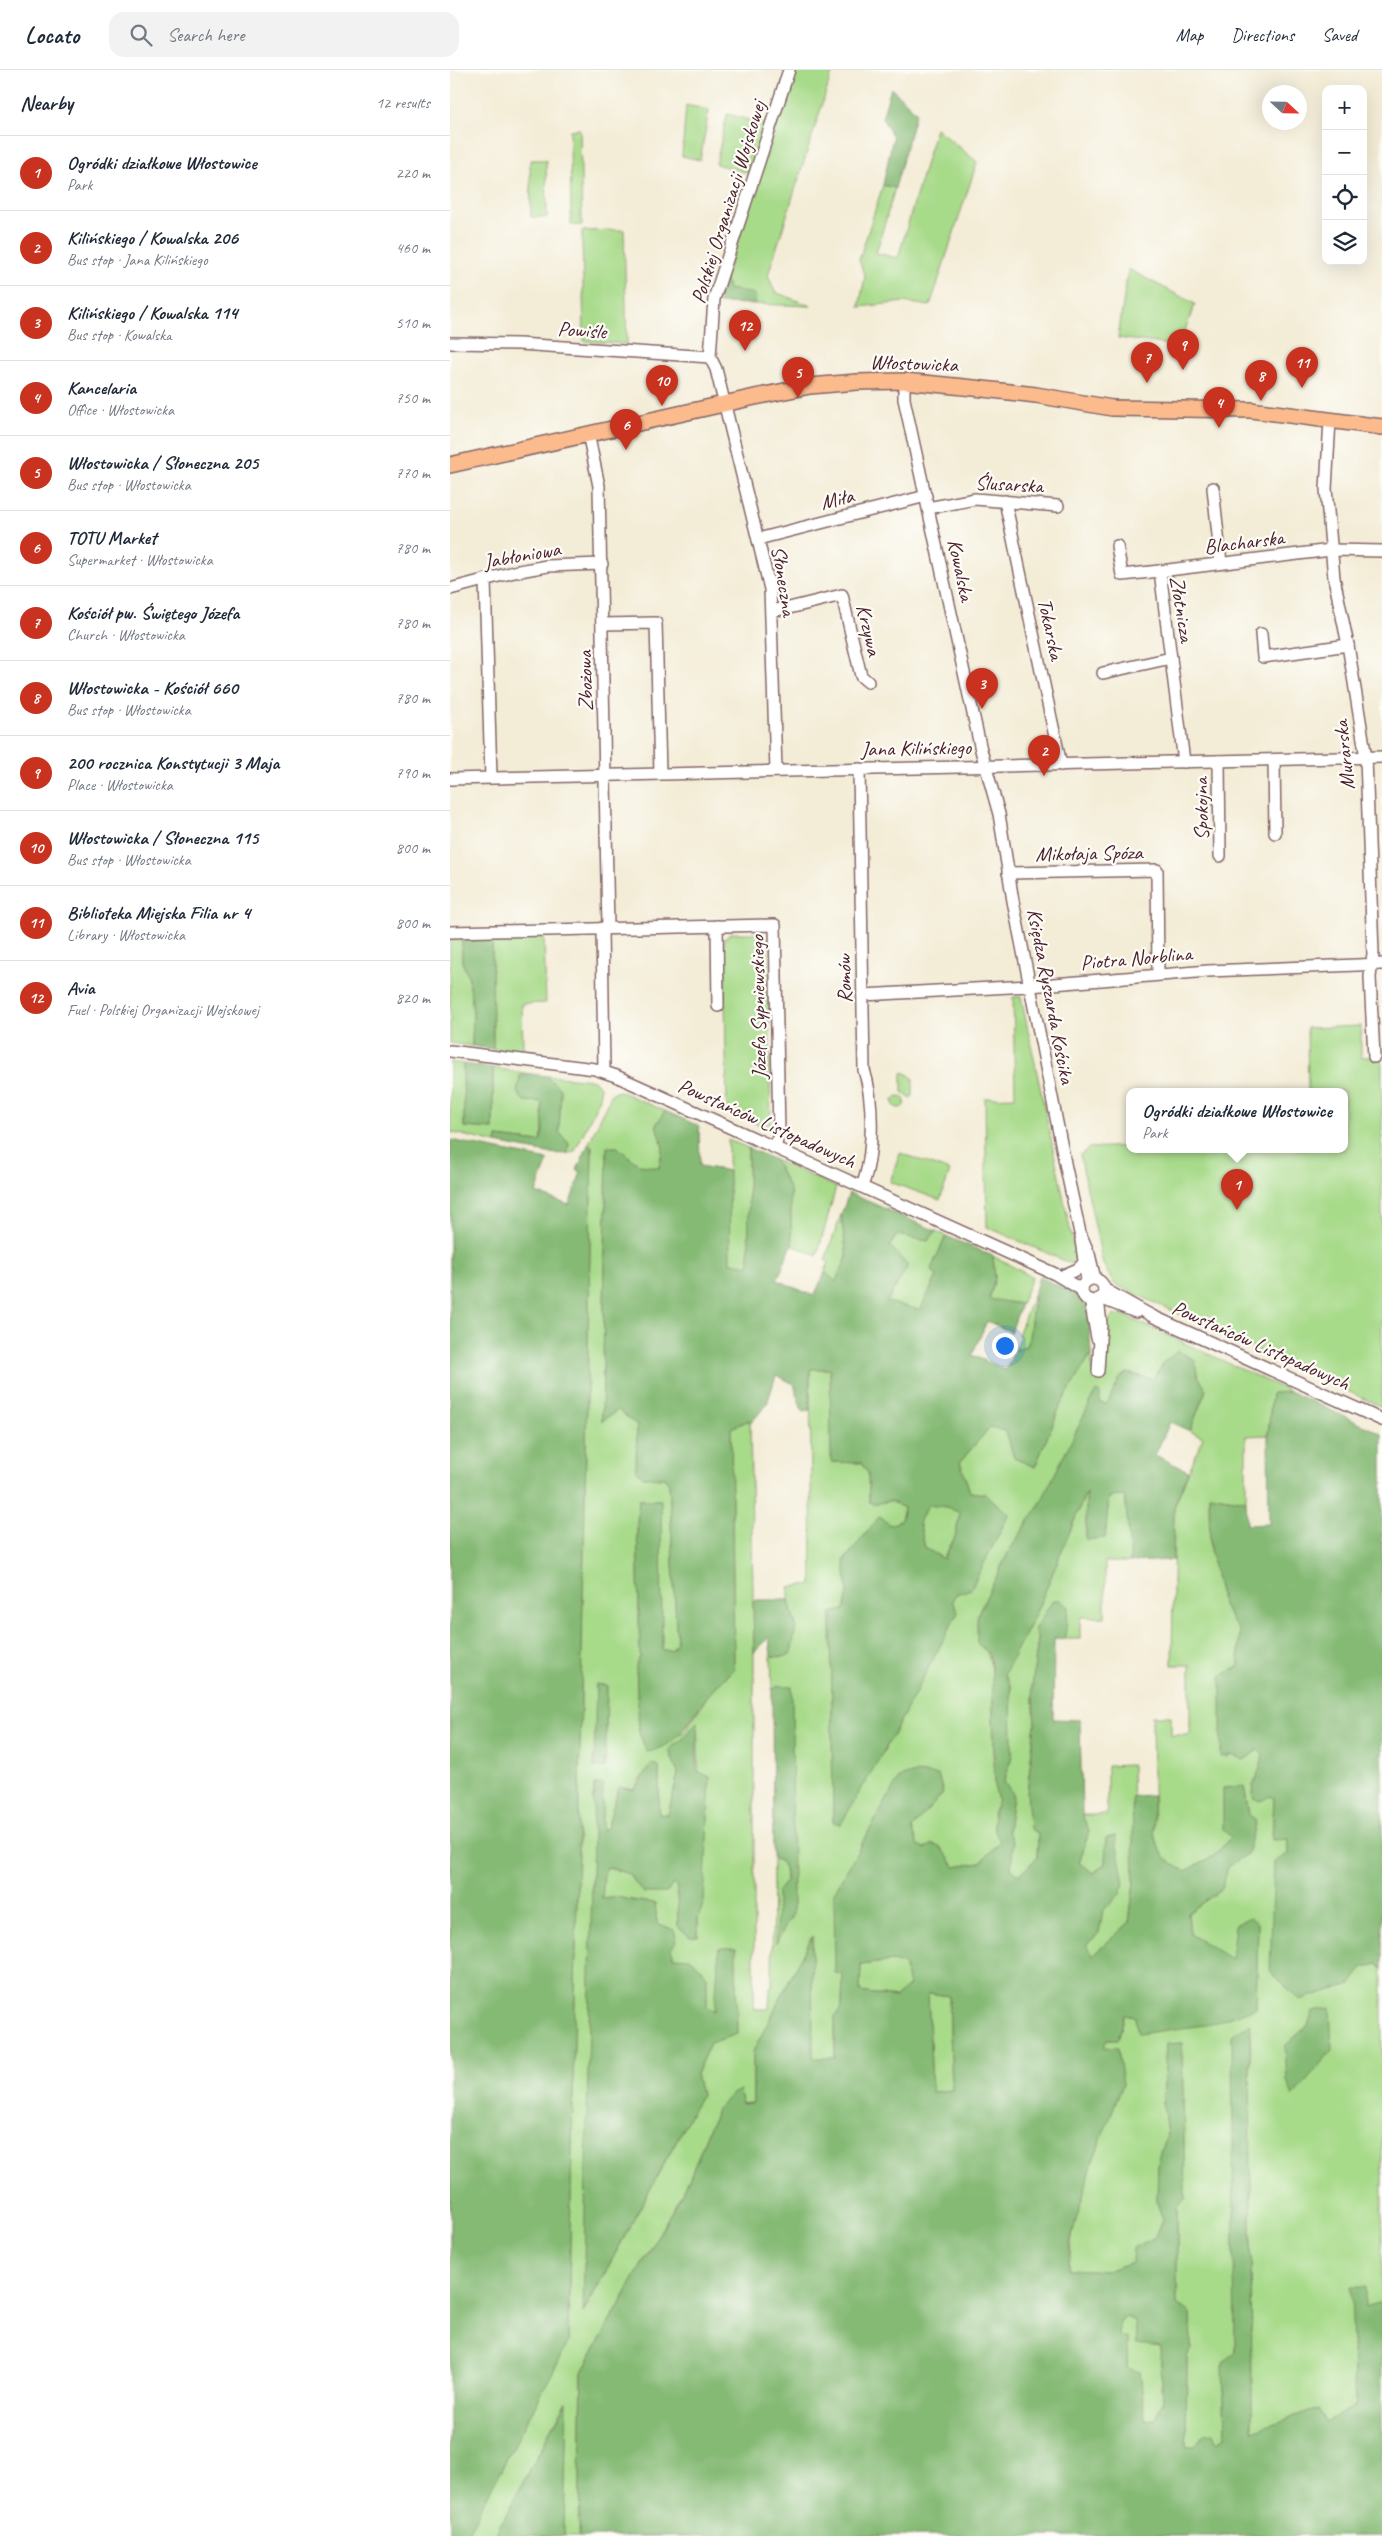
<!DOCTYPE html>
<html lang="en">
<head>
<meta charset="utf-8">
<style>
	body { margin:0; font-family:Caveat,sans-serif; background:#f2f2f3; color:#1f2937 }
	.controls { position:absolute; right:15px; top:15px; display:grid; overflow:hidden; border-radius:10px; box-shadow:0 5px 20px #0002 }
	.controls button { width:45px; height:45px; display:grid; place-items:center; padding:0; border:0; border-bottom:1px solid #e0e1e3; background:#fff; color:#1f2937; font:25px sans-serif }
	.compass { position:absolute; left:812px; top:15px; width:45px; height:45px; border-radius:50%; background:#fff; box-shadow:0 5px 20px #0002; rotate:112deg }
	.you { position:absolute; left:554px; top:1275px; width:18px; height:18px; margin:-12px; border:4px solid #fff; border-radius:50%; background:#1a73e8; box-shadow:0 0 0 8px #1a73e833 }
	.badge { display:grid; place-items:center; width:32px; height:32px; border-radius:50%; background:#c8321e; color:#fff; font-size:16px; font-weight:700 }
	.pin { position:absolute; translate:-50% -41px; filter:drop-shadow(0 1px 2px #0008) }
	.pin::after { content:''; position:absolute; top:26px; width:18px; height:15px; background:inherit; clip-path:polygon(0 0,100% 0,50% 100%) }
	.popup { position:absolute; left:676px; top:1018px; width:222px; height:65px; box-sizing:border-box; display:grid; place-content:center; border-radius:10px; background:#fff; filter:drop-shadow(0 1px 4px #0005); font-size:16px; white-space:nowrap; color:#747a83 }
	.popup b { font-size:19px; color:#1f2937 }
	.popup::after { content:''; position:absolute; left:50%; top:100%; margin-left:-10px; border:10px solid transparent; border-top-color:#fff }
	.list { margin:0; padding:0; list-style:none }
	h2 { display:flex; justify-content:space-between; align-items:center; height:65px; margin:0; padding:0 20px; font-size:21px }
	h2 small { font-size:16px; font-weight:400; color:#747a83 }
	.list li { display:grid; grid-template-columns:32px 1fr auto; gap:15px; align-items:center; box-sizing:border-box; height:75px; padding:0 20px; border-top:1px solid #e0e1e3 }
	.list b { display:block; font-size:19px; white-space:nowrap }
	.list p { margin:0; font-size:16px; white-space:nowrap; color:#747a83 }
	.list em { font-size:16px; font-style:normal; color:#747a83 }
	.icon { flex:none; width:28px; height:28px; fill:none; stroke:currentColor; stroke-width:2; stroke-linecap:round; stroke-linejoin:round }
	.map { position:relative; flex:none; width:932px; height:2466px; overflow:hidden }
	header { display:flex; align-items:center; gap:30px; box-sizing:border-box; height:70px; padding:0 25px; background:#fff; border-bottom:1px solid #e0e1e3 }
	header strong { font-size:24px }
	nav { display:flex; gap:28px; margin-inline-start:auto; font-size:18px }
	.search { width:350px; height:45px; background:#f2f2f3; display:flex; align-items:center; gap:12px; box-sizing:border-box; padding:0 18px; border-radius:15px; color:#747a83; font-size:19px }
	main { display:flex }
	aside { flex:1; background:#fff }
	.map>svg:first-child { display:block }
</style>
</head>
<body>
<header>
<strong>Locato</strong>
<div class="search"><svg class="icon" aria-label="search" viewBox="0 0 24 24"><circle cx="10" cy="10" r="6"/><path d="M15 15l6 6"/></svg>Search here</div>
<nav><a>Map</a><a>Directions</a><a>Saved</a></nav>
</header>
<main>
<aside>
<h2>Nearby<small>12 results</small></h2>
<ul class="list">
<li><span class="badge">1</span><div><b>Ogródki działkowe Włostowice</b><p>Park</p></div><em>220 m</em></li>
<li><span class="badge">2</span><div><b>Kilińskiego / Kowalska 206</b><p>Bus stop · Jana Kilińskiego</p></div><em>460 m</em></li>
<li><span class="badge">3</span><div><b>Kilińskiego / Kowalska 114</b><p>Bus stop · Kowalska</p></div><em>510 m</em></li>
<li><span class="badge">4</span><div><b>Kancelaria</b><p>Office · Włostowicka</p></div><em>750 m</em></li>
<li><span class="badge">5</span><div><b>Włostowicka / Słoneczna 205</b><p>Bus stop · Włostowicka</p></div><em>770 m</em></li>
<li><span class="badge">6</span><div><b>TOTU Market</b><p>Supermarket · Włostowicka</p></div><em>780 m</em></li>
<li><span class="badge">7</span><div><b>Kościół pw. Świętego Józefa</b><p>Church · Włostowicka</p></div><em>780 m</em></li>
<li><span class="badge">8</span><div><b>Włostowicka - Kościół 660</b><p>Bus stop · Włostowicka</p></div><em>780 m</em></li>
<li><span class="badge">9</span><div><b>200 rocznica Konstytucji 3 Maja</b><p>Place · Włostowicka</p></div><em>790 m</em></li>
<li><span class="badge">10</span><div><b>Włostowicka / Słoneczna 115</b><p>Bus stop · Włostowicka</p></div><em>800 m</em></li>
<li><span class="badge">11</span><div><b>Biblioteka Miejska Filia nr 4</b><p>Library · Włostowicka</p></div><em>800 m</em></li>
<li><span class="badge">12</span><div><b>Avia</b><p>Fuel · Polskiej Organizacji Wojskowej</p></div><em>820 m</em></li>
</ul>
</aside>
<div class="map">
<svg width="932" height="2466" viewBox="0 0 932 2466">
	<rect width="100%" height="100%" fill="#fdfcf7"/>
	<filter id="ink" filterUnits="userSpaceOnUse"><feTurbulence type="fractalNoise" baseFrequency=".02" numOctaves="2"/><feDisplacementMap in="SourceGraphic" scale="10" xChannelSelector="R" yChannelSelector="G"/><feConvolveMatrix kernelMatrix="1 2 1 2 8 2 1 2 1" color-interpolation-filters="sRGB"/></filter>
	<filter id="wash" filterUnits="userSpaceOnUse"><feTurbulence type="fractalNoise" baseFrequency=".0096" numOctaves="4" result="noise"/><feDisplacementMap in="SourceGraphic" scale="20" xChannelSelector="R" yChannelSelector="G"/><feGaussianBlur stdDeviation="1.12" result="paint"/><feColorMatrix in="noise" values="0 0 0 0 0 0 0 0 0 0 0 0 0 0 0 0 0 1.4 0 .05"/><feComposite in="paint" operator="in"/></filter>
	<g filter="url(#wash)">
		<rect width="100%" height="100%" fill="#f3ecd6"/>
		<g fill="#a7da89" stroke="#787c5a" fill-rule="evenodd">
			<polygon points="345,0 383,0 318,205 325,222 361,236 304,234 306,229 279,219 275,209"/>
			<polygon points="236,35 259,40 250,90 232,86"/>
			<polygon points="277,44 318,55 302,104 266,94"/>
			<polygon points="486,58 527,92 480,236 454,232 409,237 415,207 409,190 433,115 445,118 426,183 448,188"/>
			<polygon points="130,59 132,155 121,155 120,60"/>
			<polygon points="80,90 96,90 97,147 81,147"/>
			<polygon points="174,160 177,274 134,271 132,161"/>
			<polygon points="678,199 745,234 729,276 668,268"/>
			<polygon points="281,863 312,863 318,869 321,1060 277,1041 274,869"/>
			<polygon points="94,867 96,933 72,934 73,983 43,979 42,868"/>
			<polygon points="12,869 12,892 19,908 23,942 22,976 0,973 0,870"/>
			<polygon points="563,927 571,927 626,1187 622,1194 537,1157 535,1028 565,1027"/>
			<polygon points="911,956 911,987 932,987 932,1337 664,1214 653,1194 630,1085 639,1078 679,1076 680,1079 894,1079 894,1021 858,1021 857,958"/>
			<polygon points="0,992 13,994 14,1057 43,1059 43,998 73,1003 70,1006 74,1031 92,1031 93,1062 90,1072 47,1067 46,1073 0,1062"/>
			<polygon points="454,1002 463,1008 463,1026 460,1028 452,1022 452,1003"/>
			<polygon points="97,1006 144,1010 150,1017 150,1028 125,1081 117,1084 119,1074 109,1062 111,1020"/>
			<path d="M169 1021 215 1041 206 1055 213 1076 209 1098 189 1095 167 1077 157 1078 152 1351 168 1340 187 1355 186 1400 193 1407 215 1408 219 1412 227 1572 222 1580H212L210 1430H189L187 1453 190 1587 186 1596 189 1663H234L260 1622 284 1600 281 1358 300 1350 304 1583V1939H319L320 1917 322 1916 323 1788 332 1792 343 1844 328 1616 322 1620 321 1586 333 1587 346 1557 339 1530V1517L362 1514 360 1299H380L382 1392 411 1393 418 1403 419 1432 423 1434 440 1431 454 1438 451 1450 441 1455 430 1447 394 1490 398 1523 394 1540 381 1543 383 1752 443 1665 508 1542 502 1531 506 1524 521 1519 559 1444 535 1424 520 1422 510 1392 540 1357 556 1361 564 1388 585 1397 611 1334 641 1284 642 1301H655L658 1252 663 1245 671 1244 841 1322 822 1323 818 1365 796 1366V1431L759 1425 760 1479 773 1535 789 1561V1596L775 1688 782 1685 794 1690 808 1680 813 1684 811 1698 802 1716 824 1728 822 1769H838V1784L901 1914 913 1897 928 1894 932 1899V2232L915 2237 902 2217 905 2336 876 2353 868 2338 802 2362 800 1953 785 2284 773 2293 775 2366 767 2373 736 2377 737 2286 741 2279 740 2243 727 2234V2137L735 2129 732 1973 716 1974 713 2031 717 2065 708 2093 707 2133 713 2149 706 2167 683 2178V2192L657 2201 619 2199C621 2135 650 2073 673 2014L652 1977 657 1969H668L675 1945 686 1947 688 1964 806 1938 808 1854 781 1890 740 1864 738 1843 772 1819 778 1797 797 1784 806 1750 799 1745 794 1716 781 1767 764 1786 735 1801 719 1793 704 1770 702 1646H721V1665H740V1595H722L724 1437 753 1367 740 1361 756 1320 747 1304 745 1290 715 1291 703 1309 677 1303 657 1335 650 1334 589 1436 559 1481 527 1546 542 1600 545 1720 548 1729 543 1744 550 1771 530 1793 505 1797 491 1778 474 1779 468 1776 462 1758 493 1722 488 1705 385 1902 393 1905 392 1936 385 1947V1988L363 1989 362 1867 303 1982V2033L292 2034 290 2020 267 2039 239 2110 132 2302 129 2466H114L116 2332 45 2466H16L118 2273 142 1078 138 1075 162 1023ZM146 1614 157 1616 155 1697 145 1698ZM247 1653 254 1832 248 1847V1866L228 1856 227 1816 223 1814 194 1823 179 1804 157 1797 154 1803 152 1829C170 1827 187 1831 205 1833L207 1854 224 1887 257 1937 266 1941 269 1878 287 1964 260 1973 246 2004 251 2025 134 2242 144 1715H153L151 1761 157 1758 169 1717 184 1720 191 1707 209 1697V1745H218L228 1704 219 1679 235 1667Z"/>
			<circle cx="449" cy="1032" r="6"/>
			<polygon points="278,1070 298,1078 299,1195 279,1193"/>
			<polygon points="450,1083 500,1101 490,1130 440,1112"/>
			<polygon points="325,1090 386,1117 367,1186 342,1175 340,1120"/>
			<polygon points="391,1145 397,1187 386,1213 375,1202 379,1192 375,1190"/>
			<polygon points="486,1161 496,1166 481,1199 487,1206 470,1240 436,1232 457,1196 440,1176 447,1165 478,1171"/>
			<polygon points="543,1186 582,1207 571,1234 539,1230 545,1208"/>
			<polygon points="585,1221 578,1275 565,1280 571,1266 568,1265"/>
			<polygon points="637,1420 636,1469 655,1467 659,1427 676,1426 681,1492 655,1492 655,1547 630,1547 630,1569 588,1569 582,1617 585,1653 577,1723 588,1763 587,1788 569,1805 561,1799 563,1773 558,1762 563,1725 554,1712 562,1685 561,1617 554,1605 589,1536"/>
			<polygon points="478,1435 497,1437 510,1443 505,1467 493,1489 475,1478 469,1452"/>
			<polygon points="682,1695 684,1812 679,1853 643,1885 636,1875 649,1863 653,1841 670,1824 656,1768 655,1794 643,1803 629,1794 639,1761 632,1745 657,1745 657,1696"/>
			<polygon points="442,1891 454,1894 460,1915 446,1927 410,1922 411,1895"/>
			<polygon points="478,1923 499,1926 502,2020 482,2022"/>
			<polygon points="676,2247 685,2251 710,2277 713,2331 705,2349 695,2351 690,2302 677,2299 678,2269 669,2267 670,2252"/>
		</g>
		<g fill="#85ba75" stroke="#686c50" fill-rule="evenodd">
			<polygon points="441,18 466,42 445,118 433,115 443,67 432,48"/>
			<polygon points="275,209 279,219 304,224 306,229 304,234 269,233 268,231"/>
			<polygon points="42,868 43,979 22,976 23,942 19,908 12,892 12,869"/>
			<polygon points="13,994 43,998 43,1059 14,1057"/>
			<polygon points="73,1003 97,1006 111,1020 109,1062 119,1074 117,1084 98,1083 46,1073 47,1067 90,1072 93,1062 92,1032 74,1031 67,1023 70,1006"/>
			<path d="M215 1041 249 1056 250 1096 279 1101 280 1193 299 1195 298 1078 325 1090 340 1120 342 1175 327 1210 364 1226 375 1202 386 1212 397 1187 391 1145 399 1123 486 1161 478 1171 447 1165 440 1176 458 1196 437 1232 470 1240 487 1206 481 1199 496 1166 543 1186 545 1208 539 1229 571 1234 561 1262 537 1251 522 1285 556 1300 565 1280 578 1275 585 1221 589 1207 625 1223 638 1237 641 1284 611 1334 585 1397 564 1388 556 1361 540 1357 510 1392 520 1422 535 1424 559 1444 521 1519 506 1524 502 1531 508 1542 443 1665 391 1754 383 1752 381 1543 394 1540 398 1523 394 1491 429 1447 441 1455 451 1450 454 1438 440 1431 423 1434 419 1432 418 1403 411 1393 381 1392 380 1299H360V1340L352 1341 344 1314 326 1305 317 1334 300 1354 299 1350 281 1358 284 1600C276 1607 267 1614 261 1622 240 1645 233 1676 197 1682L189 1663 186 1596 190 1587 187 1453 189 1430H211L212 1580H222L227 1572 219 1413 215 1408 193 1407 186 1400 187 1355 168 1340 152 1351 157 1077H167L189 1095 209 1098 213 1076 206 1055ZM478 1435 497 1437 510 1443 505 1467 494 1489 475 1478 469 1452Z"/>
			<polygon points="0,1070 98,1090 86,1123 119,1135 131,1102 127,1100 138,1075 142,1077 118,2273 16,2466 0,2466"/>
			<path d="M728 1281 745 1290 747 1304 756 1320 740 1361 720 1352 705 1385 738 1401 724 1437 723 1490 681 1492 675 1426 659 1427 655 1468 636 1470V1422L589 1536 554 1605 561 1617 562 1685 554 1712 563 1724 558 1761 563 1773 561 1799 569 1805 587 1788 588 1763 580 1759 577 1723 585 1653 582 1617 588 1569 584 1560 603 1530H610L618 1537 615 1569H604L603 1649 630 1650 632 1745 639 1761 629 1793 644 1803 655 1794 656 1768 665 1766 674 1813 670 1824 653 1841 649 1863 636 1875 643 1885 679 1853 684 1812 682 1726 703 1725C704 1761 699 1783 735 1801L764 1786 781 1767 773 1760V1718L794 1716 799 1745 806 1750 797 1784 778 1797 772 1819 738 1843 740 1864 781 1889 785 1855 800 1847 808 1854 806 1938 761 1954 688 1964 685 1947 675 1945 668 1969H657L653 1977 668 1978 673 2014 643 2090 620 2172 619 2199 657 2201 682 2192 683 2178 706 2167 713 2149 707 2133 708 2093 717 2065 713 2031 716 1974 732 1973 735 2129 727 2137V2234L740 2243 741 2279 737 2286 736 2377 745 2376 755 2364 763 2363 767 2373 775 2366 773 2293 785 2283 782 1965 800 1953 802 2361 868 2338 876 2352 905 2336 901 2217H915V2237L932 2232V2466H129L132 2302 239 2110 267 2039 282 2024 290 2020 292 2034 303 2033V1982L362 1866 363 1988H385V1947L392 1936 393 1905 385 1903 384 1823 449 1708 465 1703 488 1705 493 1723 462 1758 468 1776 474 1779 483 1774 491 1778 505 1797 530 1793 550 1771C540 1757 543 1744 548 1729L545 1720 542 1600 539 1584 527 1573V1546L559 1481 589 1436 646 1321 650 1323V1333L657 1334 670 1308 677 1303 703 1309 715 1291ZM442 1891 454 1894 459 1915 446 1927 410 1922 411 1895ZM478 1923 499 1926 502 2020 482 2022ZM676 2247 685 2251 687 2274 710 2277 713 2331 705 2349 695 2350 690 2302 677 2298 678 2269 669 2266 670 2252Z"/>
			<path d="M841 1322 932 1364V1899L928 1894 913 1897 901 1914 849 1930 820 1901 824 1792 838 1784V1769L822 1770 824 1728 820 1726 811 1731 803 1728C802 1712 811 1700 813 1684L808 1680 794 1690 782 1685 771 1687V1606L789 1596V1561L773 1535 760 1479 759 1425 796 1431 797 1455 819 1454 818 1365 822 1323Z"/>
			<polygon points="303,1530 339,1530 346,1557 341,1584 333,1587 321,1586 319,1567 304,1583"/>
			<polygon points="146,1614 157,1616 155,1697 144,1698"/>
			<polygon points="328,1616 342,1616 343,1844 326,1873 327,1822 337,1810 332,1792 323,1788 322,1620"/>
			<polygon points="247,1652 247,1701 260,1707 254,1832 248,1847 248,1866 240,1867 228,1856 227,1817 223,1814 216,1823 193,1823 179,1804 157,1797 154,1803 152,1829 168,1827 184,1831 205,1833 207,1853 224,1860 227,1871 221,1879 224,1887 241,1888 257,1906 257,1937 265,1941 269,1878 286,1878 287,1964 260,1973 246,2004 251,2025 133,2243 144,1714 153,1714 152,1761 157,1758 169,1717 184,1720 201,1694 209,1696 209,1744 218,1745 228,1704 219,1679 235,1667"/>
			<polygon points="880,1938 882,1980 843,2026 837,2011 835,1976 858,1955 863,1941"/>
			<polygon points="117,2331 114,2466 45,2466"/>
		</g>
	</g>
	<g filter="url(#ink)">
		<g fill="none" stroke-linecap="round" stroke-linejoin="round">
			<defs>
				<g id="minor">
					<polyline points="0,273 69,274 260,287"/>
					<polyline points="454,311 454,329 531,680 549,744 563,831 616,1098 630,1163 639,1184 645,1209"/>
					<polyline points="880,350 876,419 884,508 898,575 916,688 923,884 920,907 924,987"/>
					<polyline points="138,363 149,416 158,858"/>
					<polyline points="763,418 771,493"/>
					<polyline points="555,431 611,695"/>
					<polyline points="478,438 525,429 608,436"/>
					<polyline points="308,469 476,426"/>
					<polyline points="667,476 672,505 710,501 734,692"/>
					<polyline points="710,501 881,480 932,481"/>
					<polyline points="35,510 41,707"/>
					<polyline points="0,519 64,502 97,496 152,494"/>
					<polyline points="322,540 335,539 392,525 411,606 418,612"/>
					<polyline points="153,554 206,553 210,703"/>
					<polyline points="811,564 813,587 898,575"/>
					<polyline points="653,603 721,588"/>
					<polyline points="824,690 825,763"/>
					<polyline points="769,691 770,786"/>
					<path d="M409 699 414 1000C424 1030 424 1087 412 1116"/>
					<polyline points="326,700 320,519 266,299 260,287 264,229 339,0"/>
					<polyline points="0,709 932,687"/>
					<polyline points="558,803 707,800 708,904"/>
					<polyline points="267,856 268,936"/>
					<polyline points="152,858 154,1001"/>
					<polyline points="0,862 325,855 329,1064 325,1077"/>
					<polyline points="413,925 580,916 758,901 932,894"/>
					<polyline points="0,981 145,999 166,1006 605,1204 632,1220"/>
					<polyline points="631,1170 637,1211"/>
					<polyline points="614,1205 628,1199 633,1194"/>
					<circle cx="643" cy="1220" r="11"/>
					<polyline points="654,1219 702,1246 932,1350"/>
					<polyline points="650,1228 686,1242"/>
					<polyline points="648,1229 651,1254 648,1301"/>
					<polyline points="640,1230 647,1268"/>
				</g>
				<polyline id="major" points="0,395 305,327 360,316 407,312 454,311 524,318 586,325 662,338 801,340 932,357"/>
			</defs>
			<use href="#minor" stroke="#856767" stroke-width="14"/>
			<use href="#major" stroke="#856767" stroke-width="18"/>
			<use href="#minor" stroke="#fff" stroke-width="11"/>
			<use href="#major" stroke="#fbbb8d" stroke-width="15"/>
		</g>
	</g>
	<g text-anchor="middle" stroke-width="4.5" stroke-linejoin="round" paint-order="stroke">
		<g font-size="21" fill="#4a1f2b" stroke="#fdfcf7">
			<text transform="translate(278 132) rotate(-73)" y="7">Polskiej Organizacji Wojskowej</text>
			<text transform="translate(132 260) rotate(4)" y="7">Powiśle</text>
			<text transform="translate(464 293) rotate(2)" y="7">Włostowicka</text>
			<text transform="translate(559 414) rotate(3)" y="7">Ślusarska</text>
			<text transform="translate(387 429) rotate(-14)" y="7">Miła</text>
			<text transform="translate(794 472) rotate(-7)" y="7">Blacharska</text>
			<text transform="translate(72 485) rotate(-10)" y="7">Jabłoniowa</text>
			<text transform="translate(511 500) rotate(78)" y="7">Kowalska</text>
			<text transform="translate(334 511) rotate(81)" y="7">Słoneczna</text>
			<text transform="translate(732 539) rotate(81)" y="7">Złotnicza</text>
			<text transform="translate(601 559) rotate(78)" y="7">Tokarska</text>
			<text transform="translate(419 560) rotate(77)" y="7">Krzywa</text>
			<text transform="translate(135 611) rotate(-91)" y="7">Zbożowa</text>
			<text transform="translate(466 678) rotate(-1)" y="7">Jana Kilińskiego</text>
			<text transform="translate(894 685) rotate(-96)" y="7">Murarska</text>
			<text transform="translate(751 739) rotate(-91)" y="7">Spokojna</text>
			<text transform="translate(639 783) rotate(-1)" y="7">Mikołaja Spóza</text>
			<text transform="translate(686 888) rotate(-5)" y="7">Piotra Norblina</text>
			<text transform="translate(394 909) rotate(-91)" y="7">Romów</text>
			<text transform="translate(601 926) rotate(79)" y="7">Księdza Ryszarda Kościka</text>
			<text transform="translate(308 937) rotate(-91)" y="7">Józefa Sypniewskiego</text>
			<text transform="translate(317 1053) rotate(24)" y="7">Powstańców Listopadowych</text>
			<text transform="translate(811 1275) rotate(24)" y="7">Powstańców Listopadowych</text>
		</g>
	</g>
</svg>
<div class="controls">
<button>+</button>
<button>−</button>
<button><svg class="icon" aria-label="locate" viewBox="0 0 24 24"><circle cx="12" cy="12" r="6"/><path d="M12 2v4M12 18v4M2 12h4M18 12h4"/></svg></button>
<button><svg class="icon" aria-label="layers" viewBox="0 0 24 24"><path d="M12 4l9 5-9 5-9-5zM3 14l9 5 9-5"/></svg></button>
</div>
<svg class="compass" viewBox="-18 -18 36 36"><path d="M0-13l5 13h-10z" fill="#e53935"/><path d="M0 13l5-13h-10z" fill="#747a83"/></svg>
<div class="you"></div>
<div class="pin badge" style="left:787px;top:1140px">1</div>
<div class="popup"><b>Ogródki działkowe Włostowice</b>Park</div>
<div class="pin badge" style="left:594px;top:706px">2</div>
<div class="pin badge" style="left:532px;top:639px">3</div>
<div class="pin badge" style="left:769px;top:358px">4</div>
<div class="pin badge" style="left:348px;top:328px">5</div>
<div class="pin badge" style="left:176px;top:380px">6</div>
<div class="pin badge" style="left:697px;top:313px">7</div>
<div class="pin badge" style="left:811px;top:331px">8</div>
<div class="pin badge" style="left:733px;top:300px">9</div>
<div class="pin badge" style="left:212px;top:336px">10</div>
<div class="pin badge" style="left:852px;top:318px">11</div>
<div class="pin badge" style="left:295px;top:281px">12</div>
</div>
</main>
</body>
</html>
